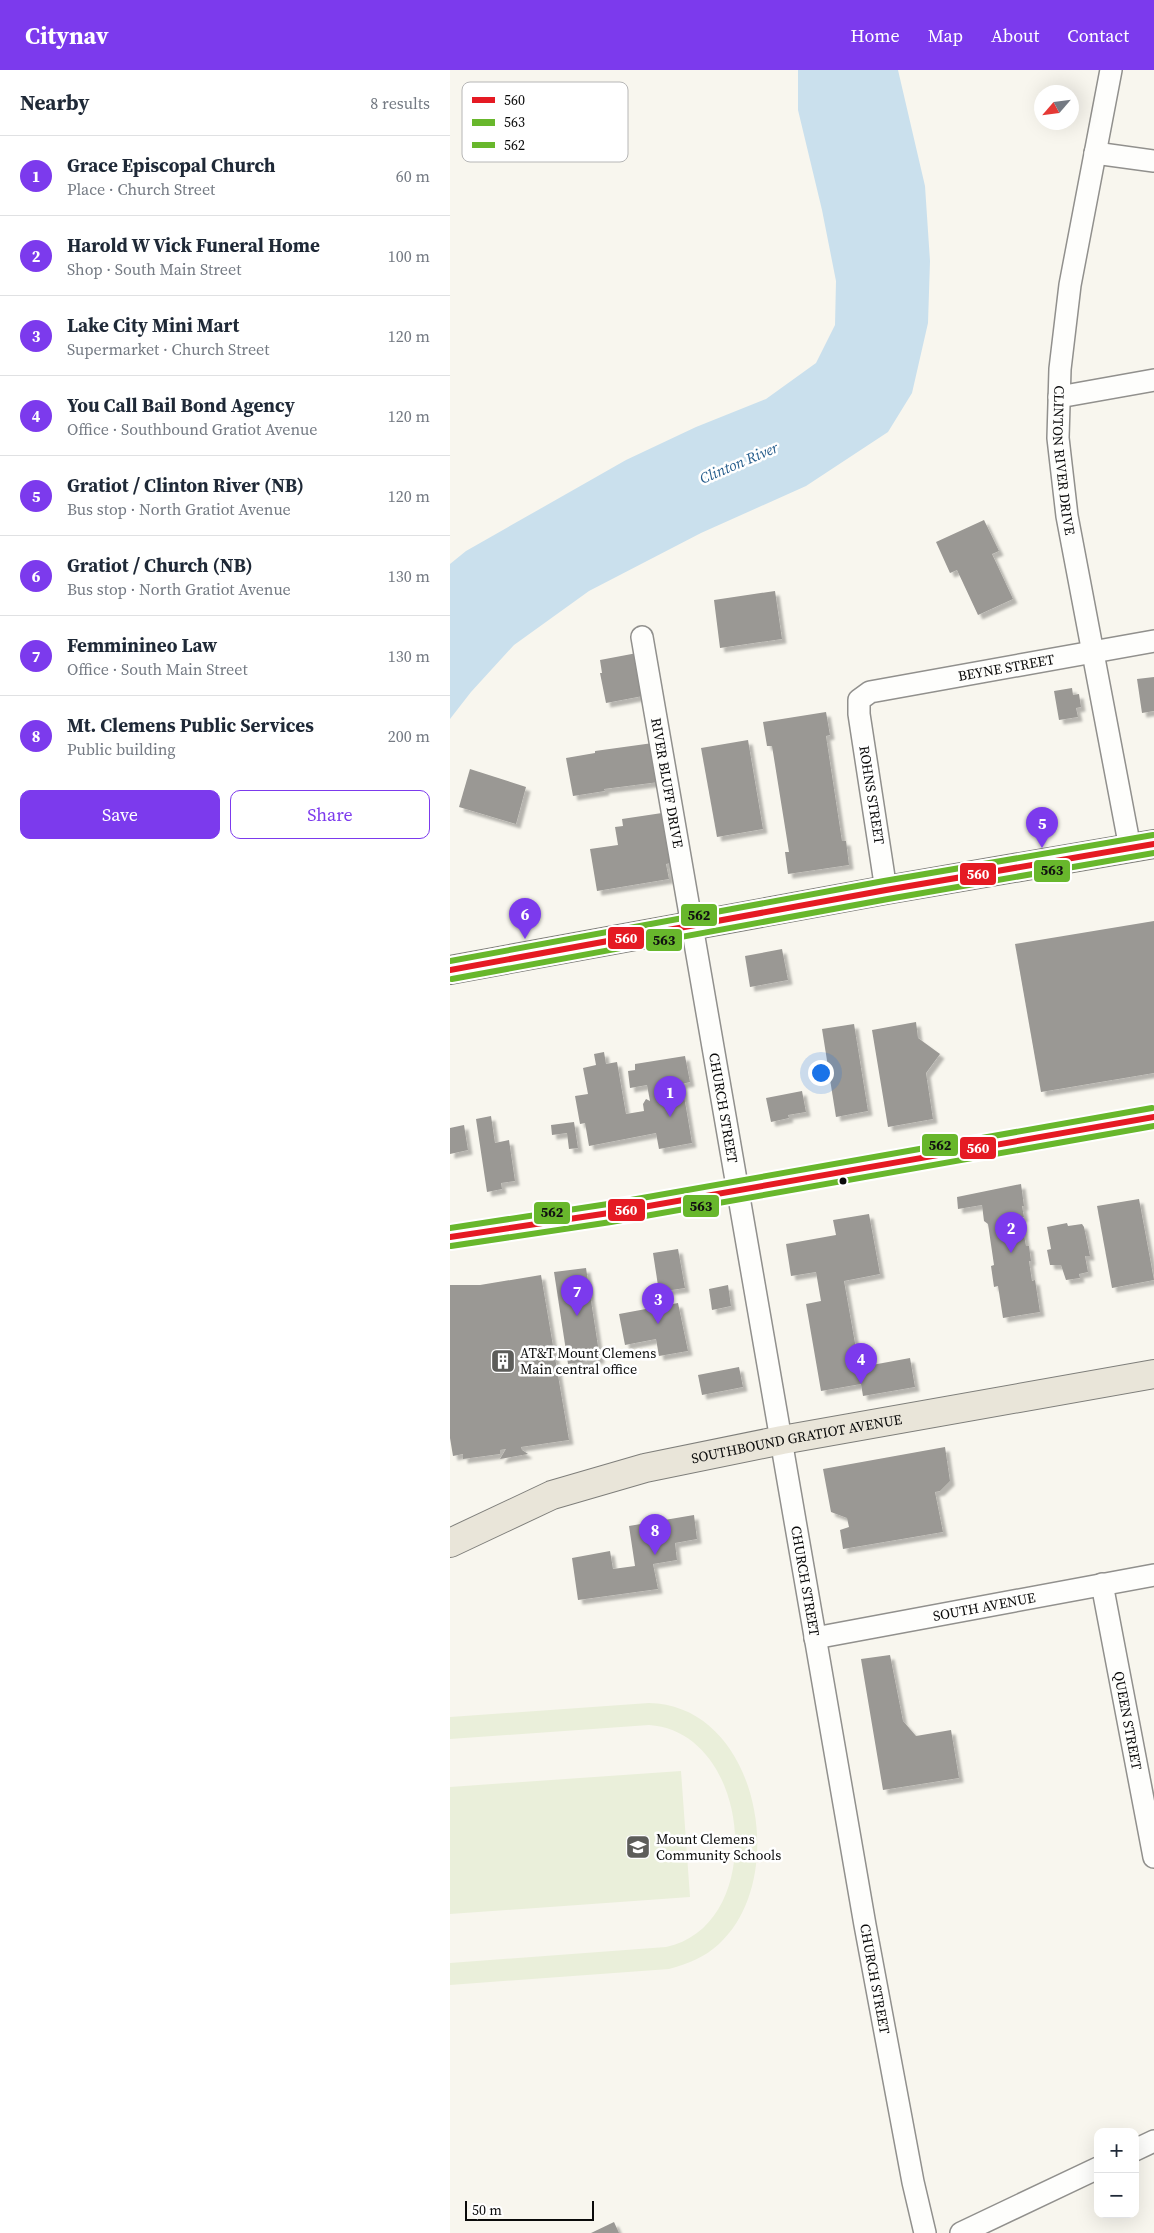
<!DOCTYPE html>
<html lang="en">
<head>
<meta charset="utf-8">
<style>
	body { margin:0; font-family:"Source Serif 4",serif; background:#f6f6f7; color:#1f2937 }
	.controls { position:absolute; right:15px; bottom:15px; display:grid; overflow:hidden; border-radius:10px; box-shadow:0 5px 20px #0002 }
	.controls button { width:45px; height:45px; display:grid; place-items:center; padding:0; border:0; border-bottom:1px solid #e0e1e3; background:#fff; color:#1f2937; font:25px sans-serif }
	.compass { position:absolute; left:584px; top:15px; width:45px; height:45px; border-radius:50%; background:#fff; box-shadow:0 5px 20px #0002; rotate:242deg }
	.scale { position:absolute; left:15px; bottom:12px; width:129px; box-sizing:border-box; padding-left:5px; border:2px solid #0a0a0a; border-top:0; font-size:14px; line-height:18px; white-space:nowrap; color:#0a0a0a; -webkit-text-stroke:4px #fff; paint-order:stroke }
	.you { position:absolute; left:370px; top:1002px; width:18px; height:18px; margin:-12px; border:4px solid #fff; border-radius:50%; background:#1a73e8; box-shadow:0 0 0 8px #1a73e833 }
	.badge { display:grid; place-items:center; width:32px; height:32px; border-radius:50%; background:#7c3aed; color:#fff; font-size:16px; font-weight:700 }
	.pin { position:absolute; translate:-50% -41px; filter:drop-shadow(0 1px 2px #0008) }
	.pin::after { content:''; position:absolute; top:26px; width:18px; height:15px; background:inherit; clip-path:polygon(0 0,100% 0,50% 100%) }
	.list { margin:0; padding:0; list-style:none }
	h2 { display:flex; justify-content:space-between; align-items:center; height:65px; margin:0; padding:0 20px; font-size:21px }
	h2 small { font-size:16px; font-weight:400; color:#747a83 }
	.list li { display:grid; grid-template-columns:32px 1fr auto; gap:15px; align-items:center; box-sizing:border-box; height:80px; padding:0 20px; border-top:1px solid #e0e1e3 }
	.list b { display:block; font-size:19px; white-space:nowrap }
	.list p { margin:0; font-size:16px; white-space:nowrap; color:#747a83 }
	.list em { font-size:16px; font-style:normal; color:#747a83 }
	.actions { display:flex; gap:10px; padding:15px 20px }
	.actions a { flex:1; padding:11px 0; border:1px solid #7c3aed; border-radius:10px; text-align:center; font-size:18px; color:#7c3aed }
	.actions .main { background:#7c3aed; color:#fff }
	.map { position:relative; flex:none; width:704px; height:2163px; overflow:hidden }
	header { display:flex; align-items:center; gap:30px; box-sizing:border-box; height:70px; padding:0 25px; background:#7c3aed; color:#fff }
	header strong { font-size:24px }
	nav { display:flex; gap:28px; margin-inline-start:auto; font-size:18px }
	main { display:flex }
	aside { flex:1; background:#fff }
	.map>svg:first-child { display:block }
</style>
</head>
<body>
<header>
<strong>Citynav</strong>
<nav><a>Home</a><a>Map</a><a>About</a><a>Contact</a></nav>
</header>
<main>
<aside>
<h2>Nearby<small>8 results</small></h2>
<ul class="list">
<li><span class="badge">1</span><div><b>Grace Episcopal Church</b><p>Place · Church Street</p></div><em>60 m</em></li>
<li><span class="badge">2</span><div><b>Harold W Vick Funeral Home</b><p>Shop · South Main Street</p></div><em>100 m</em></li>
<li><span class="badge">3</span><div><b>Lake City Mini Mart</b><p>Supermarket · Church Street</p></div><em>120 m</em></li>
<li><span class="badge">4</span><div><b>You Call Bail Bond Agency</b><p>Office · Southbound Gratiot Avenue</p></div><em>120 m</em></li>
<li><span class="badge">5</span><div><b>Gratiot / Clinton River (NB)</b><p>Bus stop · North Gratiot Avenue</p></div><em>120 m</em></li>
<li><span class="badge">6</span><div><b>Gratiot / Church (NB)</b><p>Bus stop · North Gratiot Avenue</p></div><em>130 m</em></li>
<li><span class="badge">7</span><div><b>Femminineo Law</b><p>Office · South Main Street</p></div><em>130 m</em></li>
<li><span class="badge">8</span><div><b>Mt. Clemens Public Services</b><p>Public building</p></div><em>200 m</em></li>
</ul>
<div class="actions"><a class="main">Save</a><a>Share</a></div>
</aside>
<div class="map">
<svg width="704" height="2163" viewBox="0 0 704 2163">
	<defs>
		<filter id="shadow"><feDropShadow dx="4.5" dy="4.5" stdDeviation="1" flood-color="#0004"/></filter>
	</defs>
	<rect width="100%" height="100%" fill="#f8f6ee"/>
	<g fill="#eaefda">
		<path d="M199 1633C308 1635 341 1808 269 1874 255 1887 238 1894 219 1899L0 1915V1893L216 1877C318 1856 303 1662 199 1655L0 1669V1647Z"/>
		<polygon points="231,1701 240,1827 0,1844 0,1717"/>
	</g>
	<polygon fill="#cae0ed" points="348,0 448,0 475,116 480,191 478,253 462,323 438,362 356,416 251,463 139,521 64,575 21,622 0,649 0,494 16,481 176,390 246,357 316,329 366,293 385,255 386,211 372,140 348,40"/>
	<g fill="#9a9894" filter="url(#shadow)">
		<polygon points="534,450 549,481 542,484 563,529 528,545 507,500 500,503 486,472"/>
		<polygon points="325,521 332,569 270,578 264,530"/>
		<polygon points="187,583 193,626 156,633 150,603 152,603 150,590"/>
		<polygon points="704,607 704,641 692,643 687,609"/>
		<polygon points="622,618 623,625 629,624 631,637 626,638 628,647 609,650 604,621"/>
		<polygon points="376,642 380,665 376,666 392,771 396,771 399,795 338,804 335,782 339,782 322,676 317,676 313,652"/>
		<polygon points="298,670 313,759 267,767 251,678"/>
		<polygon points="203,673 209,712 154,719 155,721 123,726 116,688 145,683 145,681"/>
		<polygon points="20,699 76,717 66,754 9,737"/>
		<polygon points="212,743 221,793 216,794 219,809 147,821 140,779 168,775 165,757 173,756 172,749"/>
		<polygon points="704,851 704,1003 591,1022 565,874"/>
		<polygon points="332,879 338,910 300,917 295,886"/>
		<polygon points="466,952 468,968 490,984 476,1003 483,1049 438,1057 422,960"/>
		<polygon points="404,954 418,1041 386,1047 372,959"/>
		<polygon points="154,982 156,994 167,992 176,1044 194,1041 193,1034 196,1029 200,1031 197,1015 180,1018 178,1001 185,1000 185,994 235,986 240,1012 232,1014 242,1073 209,1079 206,1063 139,1076 135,1053 130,1054 125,1026 138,1024 133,998 146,995 144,984"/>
		<polygon points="352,1021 356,1042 338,1045 339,1048 321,1052 316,1028"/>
		<polygon points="41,1046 45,1073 59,1070 65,1111 51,1113 52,1119 37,1122 26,1049"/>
		<polygon points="124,1052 128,1078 119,1079 117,1063 102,1065 101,1055"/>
		<polygon points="14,1055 18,1080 0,1084 0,1058"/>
		<polygon points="571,1114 574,1136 572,1136 574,1147 571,1148 576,1176 579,1176 581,1191 579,1191 582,1211 585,1210 590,1242 553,1248 548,1216 544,1217 541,1196 544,1195 538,1154 534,1151 532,1135 508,1139 507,1127"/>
		<polygon points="689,1129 704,1210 662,1218 647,1136"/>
		<polygon points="419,1144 430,1204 394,1211 408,1290 421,1287 422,1295 460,1288 465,1317 413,1326 411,1314 371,1321 356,1234 371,1231 366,1202 341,1206 336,1174 386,1165 383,1150"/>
		<polygon points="617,1153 618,1156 632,1154 634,1157 640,1186 635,1186 638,1202 629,1204 630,1208 616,1210 611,1195 600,1195 597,1180 601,1179 597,1157"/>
		<polygon points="228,1179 235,1218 209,1222 203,1183"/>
		<polygon points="136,1198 150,1289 118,1294 104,1202"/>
		<polygon points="91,1205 119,1370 71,1377 72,1380 78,1384 50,1389 56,1379 50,1380 50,1384 13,1389 13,1384 3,1386 0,1368 0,1215 30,1215"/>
		<polygon points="278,1215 281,1236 262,1240 259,1219"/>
		<polygon points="228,1233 238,1281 209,1286 206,1269 175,1275 169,1244"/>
		<polygon points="289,1297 293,1317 252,1325 248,1305"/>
		<polygon points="495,1377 500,1411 490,1421 485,1422 493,1462 393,1479 390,1460 399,1457 397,1448 381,1442 373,1399"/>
		<polygon points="244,1445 247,1469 225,1473 227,1490 203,1494 208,1519 128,1530 122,1488 160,1481 163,1499 185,1496 179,1456"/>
		<polygon points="440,1585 453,1651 466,1666 501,1660 509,1708 433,1720 411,1589"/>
		<polygon points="164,2152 169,2163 141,2163"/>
	</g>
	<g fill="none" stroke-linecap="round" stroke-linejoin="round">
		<defs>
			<g id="minor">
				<path id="s1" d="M661 0 620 215 610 299 608 368 617 446 680 778"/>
				<polyline points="645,83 704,91"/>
				<polyline points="609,327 704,310"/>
				<path id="s2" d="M192 567 415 1855 463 2112 475 2163"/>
				<path id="s3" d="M436 820 409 644V630L420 622 704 571"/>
				<polyline points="0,1167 159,1143 704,1047"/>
				<path id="s4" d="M652 1514 704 1787"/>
				<path id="s5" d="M365 1568 704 1505"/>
				<polyline points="685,2080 704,2071"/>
				<polyline points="511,2163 648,2098"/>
			</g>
			<g id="major">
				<polyline points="0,900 436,820 704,774"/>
				<path id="s6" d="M0 1473 102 1425 195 1398 332 1370 704 1304"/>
			</g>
		</defs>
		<use href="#minor" stroke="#91908d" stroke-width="24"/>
		<use href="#major" stroke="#7e7e7a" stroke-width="30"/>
		<use href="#minor" stroke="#fefefc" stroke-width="21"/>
		<use href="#major" stroke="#e9e5d9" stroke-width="28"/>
		<defs>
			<g id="bus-1">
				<polyline points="0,900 436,820 704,774"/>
				<polyline points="0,1167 159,1143 704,1047"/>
			</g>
			<g id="bus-2">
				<polyline points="2,909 438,829 704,783"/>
				<polyline points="1,1176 161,1152 704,1056"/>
			</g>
			<g id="bus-3">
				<polyline points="0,891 434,811 703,765"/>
				<polyline points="0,1158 158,1134 702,1038"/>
			</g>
		</defs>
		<use href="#bus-1" stroke="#fff" stroke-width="10"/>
		<use href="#bus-2" stroke="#fff" stroke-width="10"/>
		<use href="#bus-3" stroke="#fff" stroke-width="10"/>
		<use href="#bus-1" stroke="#e51a23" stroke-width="6"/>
		<use href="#bus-2" stroke="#68b72c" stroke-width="6"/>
		<use href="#bus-3" stroke="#68b72c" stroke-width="6"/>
	</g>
	<defs>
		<symbol id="building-square" viewBox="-11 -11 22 22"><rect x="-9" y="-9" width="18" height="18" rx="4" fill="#5d5d5a" stroke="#fff"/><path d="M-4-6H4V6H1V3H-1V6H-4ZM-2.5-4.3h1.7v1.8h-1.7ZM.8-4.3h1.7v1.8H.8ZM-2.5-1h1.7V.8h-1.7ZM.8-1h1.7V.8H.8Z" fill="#fff"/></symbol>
		<symbol id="school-square" viewBox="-11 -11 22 22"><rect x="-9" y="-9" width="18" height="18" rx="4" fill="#5d5d5a" stroke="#fff"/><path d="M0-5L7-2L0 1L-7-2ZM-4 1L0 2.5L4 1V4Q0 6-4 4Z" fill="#fff"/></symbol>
	</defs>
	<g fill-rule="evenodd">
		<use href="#building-square" x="39" y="1277" width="28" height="28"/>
		<use href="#school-square" x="174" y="1763" width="28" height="28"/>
	</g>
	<circle fill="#0a0a0a" stroke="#fff" stroke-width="2" cx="393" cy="1111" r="4.5"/>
	<g text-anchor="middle" stroke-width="5" stroke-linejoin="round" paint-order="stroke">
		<g font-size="14" fill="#0a0a0a" stroke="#fff">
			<text dy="5" stroke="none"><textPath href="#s1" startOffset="395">CLINTON RIVER DRIVE</textPath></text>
			<text dy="5" stroke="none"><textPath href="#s3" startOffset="344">BEYNE STREET</textPath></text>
			<text dy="5" stroke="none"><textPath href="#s2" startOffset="148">RIVER BLUFF DRIVE</textPath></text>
			<text transform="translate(422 725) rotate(81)" y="5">ROHNS STREET</text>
			<text dy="5" stroke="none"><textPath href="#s2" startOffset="478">CHURCH STREET</textPath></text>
			<text dy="5" stroke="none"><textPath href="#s6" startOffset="364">SOUTHBOUND GRATIOT AVENUE</textPath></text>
			<text dy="5" stroke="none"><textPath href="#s2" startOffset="958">CHURCH STREET</textPath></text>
			<text dy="5" stroke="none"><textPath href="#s5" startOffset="172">SOUTH AVENUE</textPath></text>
			<text dy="5" stroke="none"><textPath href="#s4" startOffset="139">QUEEN STREET</textPath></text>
			<text dy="5" stroke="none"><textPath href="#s2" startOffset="1362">CHURCH STREET</textPath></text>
		</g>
		<g font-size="14" fill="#0a0a0a" stroke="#fff" text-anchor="start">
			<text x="70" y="1288">AT&amp;T Mount Clemens<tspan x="70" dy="16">Main central office</tspan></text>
			<text x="206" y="1774">Mount Clemens<tspan x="206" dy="16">Community Schools</tspan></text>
		</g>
		<g font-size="15" font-style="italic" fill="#255c8b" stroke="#fff">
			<text transform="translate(289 393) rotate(-23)" y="5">Clinton River</text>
		</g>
	</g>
	<rect x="12" y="12" width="166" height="80" rx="8" fill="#fff" stroke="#b6b6b6" stroke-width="1"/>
	<rect x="22" y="27" width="23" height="6" fill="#e51a23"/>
	<rect x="22" y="49" width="23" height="7" fill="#68b72c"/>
	<rect x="22" y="72" width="23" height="6" fill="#68b72c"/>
	<g font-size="14" fill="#0a0a0a">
		<text x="54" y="35">560</text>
		<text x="54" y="57">563</text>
		<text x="54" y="80">562</text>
	</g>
	<g stroke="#fff" stroke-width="2">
		<rect x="583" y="789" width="38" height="24" rx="5" fill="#68b72c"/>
		<rect x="509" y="792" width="38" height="24" rx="5" fill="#e51a23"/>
		<rect x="230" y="833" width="38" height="24" rx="5" fill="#68b72c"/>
		<rect x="157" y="856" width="38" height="24" rx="5" fill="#e51a23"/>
		<rect x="195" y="858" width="38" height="24" rx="5" fill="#68b72c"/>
		<rect x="471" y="1063" width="38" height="24" rx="5" fill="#68b72c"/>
		<rect x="509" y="1066" width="38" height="24" rx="5" fill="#e51a23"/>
		<rect x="232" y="1124" width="38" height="24" rx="5" fill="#68b72c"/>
		<rect x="157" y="1128" width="39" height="24" rx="5" fill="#e51a23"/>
		<rect x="83" y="1131" width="38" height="24" rx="5" fill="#68b72c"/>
	</g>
	<g font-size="14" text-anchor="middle" font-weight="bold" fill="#fff">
		<text x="528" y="809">560</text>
		<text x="176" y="873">560</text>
		<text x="528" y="1083">560</text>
		<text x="176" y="1145">560</text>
	</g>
	<g font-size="14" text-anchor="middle" font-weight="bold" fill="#111">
		<text x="602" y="805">563</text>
		<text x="249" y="850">562</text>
		<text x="214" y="875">563</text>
		<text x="490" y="1080">562</text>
		<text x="251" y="1141">563</text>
		<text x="102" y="1147">562</text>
	</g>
</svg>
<div class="controls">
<button>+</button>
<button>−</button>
</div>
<svg class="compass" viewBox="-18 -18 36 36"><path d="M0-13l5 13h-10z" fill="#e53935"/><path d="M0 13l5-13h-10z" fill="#747a83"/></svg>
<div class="scale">50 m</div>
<div class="you"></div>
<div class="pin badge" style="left:220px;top:1047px">1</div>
<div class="pin badge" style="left:561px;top:1183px">2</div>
<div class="pin badge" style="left:208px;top:1254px">3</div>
<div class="pin badge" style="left:411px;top:1314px">4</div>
<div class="pin badge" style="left:592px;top:778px">5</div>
<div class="pin badge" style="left:75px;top:869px">6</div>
<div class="pin badge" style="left:127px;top:1246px">7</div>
<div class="pin badge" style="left:205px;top:1485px">8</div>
</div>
</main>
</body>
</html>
